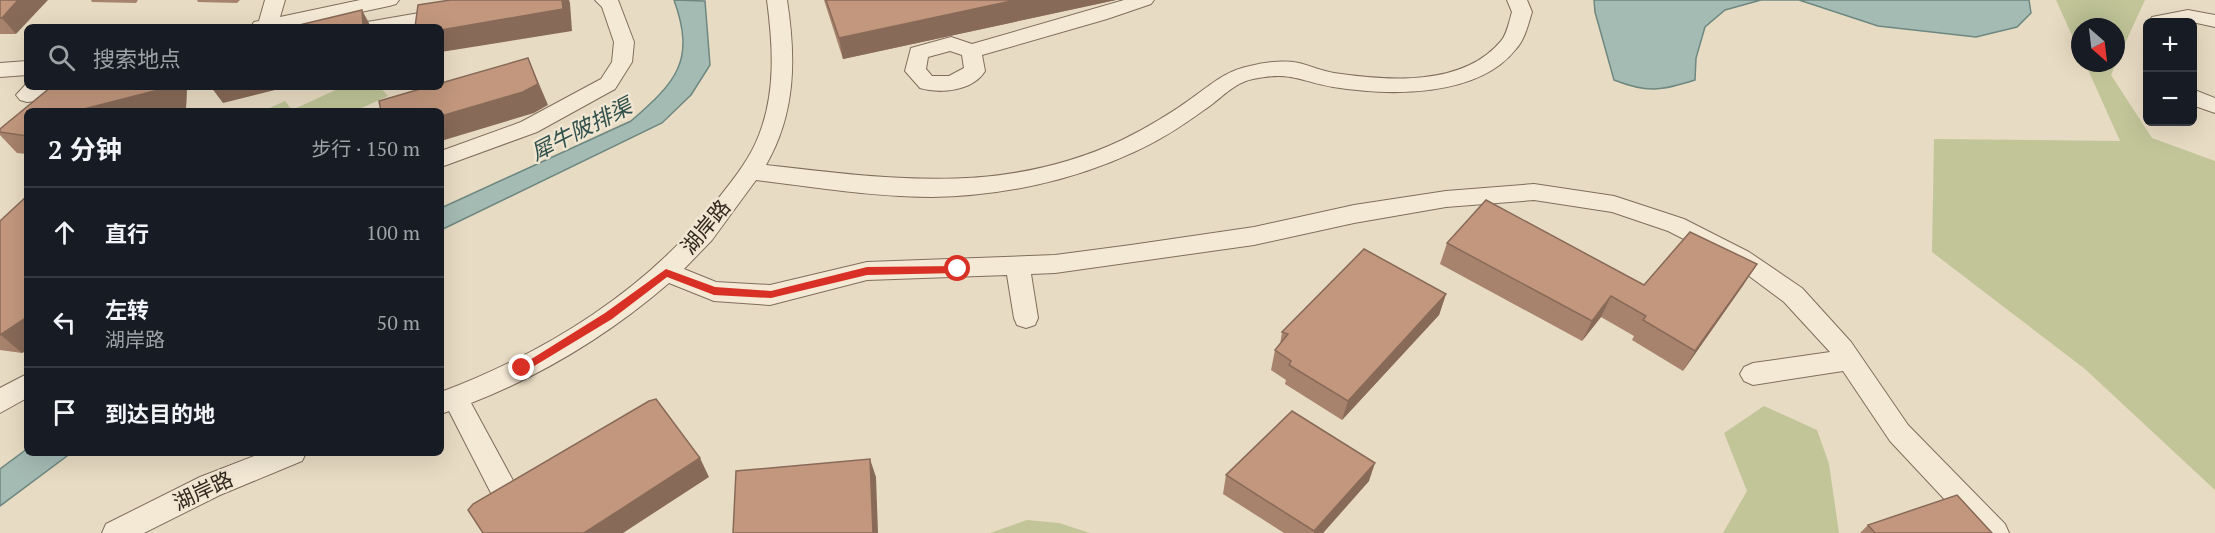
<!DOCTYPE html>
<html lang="zh">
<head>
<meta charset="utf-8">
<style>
	body { margin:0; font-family:"PT Serif","Noto Sans SC",serif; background:#242831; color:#f1f3f6 }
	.controls { position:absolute; right:18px; top:18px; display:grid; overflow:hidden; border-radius:9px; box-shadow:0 6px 24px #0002 }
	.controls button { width:54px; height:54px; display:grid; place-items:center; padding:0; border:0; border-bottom:2px solid #363941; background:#171b24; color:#f1f3f6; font:30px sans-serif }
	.compass { position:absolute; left:2071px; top:18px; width:54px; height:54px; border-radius:50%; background:#171b24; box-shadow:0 6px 24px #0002; rotate:152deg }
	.stop { position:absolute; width:18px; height:18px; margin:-14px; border:4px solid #d93025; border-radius:50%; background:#fff }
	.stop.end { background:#d93025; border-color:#fff; box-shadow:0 2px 6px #0008 }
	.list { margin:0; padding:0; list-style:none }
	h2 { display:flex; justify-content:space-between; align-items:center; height:78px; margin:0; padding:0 24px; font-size:26px }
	h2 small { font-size:20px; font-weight:400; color:#9ea1a6 }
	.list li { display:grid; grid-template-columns:39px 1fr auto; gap:18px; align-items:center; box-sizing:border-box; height:90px; padding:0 24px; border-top:2px solid #363941 }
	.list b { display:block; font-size:22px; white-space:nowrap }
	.list p { margin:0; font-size:20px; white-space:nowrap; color:#9ea1a6 }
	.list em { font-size:20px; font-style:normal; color:#9ea1a6 }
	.icon { flex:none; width:33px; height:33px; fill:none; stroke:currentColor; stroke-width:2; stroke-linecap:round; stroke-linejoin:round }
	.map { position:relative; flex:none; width:2215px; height:533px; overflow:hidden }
	.search { position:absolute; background:#171b24; box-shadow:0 6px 24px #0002; left:24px; top:24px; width:420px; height:66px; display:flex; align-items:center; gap:15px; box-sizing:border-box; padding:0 21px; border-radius:9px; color:#9ea1a6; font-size:22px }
	.panel { position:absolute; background:#171b24; box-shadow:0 6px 24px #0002; left:24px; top:108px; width:420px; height:348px; border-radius:9px }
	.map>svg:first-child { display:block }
</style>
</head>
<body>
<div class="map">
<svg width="2215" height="533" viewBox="0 0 2215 533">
	<rect width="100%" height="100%" fill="#e8dbc3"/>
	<g fill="#c1c598">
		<polygon points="2056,0 2145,0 2116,63 2116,27 2080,27 2080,53"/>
		<polygon points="2085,63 2116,63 2111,75 2152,138 2215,161 2215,490 2085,369 1932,252 1934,139 2120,141"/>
		<polygon points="342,87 380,87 388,96 355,111 263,111 285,101 292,110"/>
		<polygon points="1764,406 1817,430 1829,464 1839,533 1723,533 1747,491 1724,433"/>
		<polygon points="1027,520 1059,523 1090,533 990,533"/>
	</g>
	<g fill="#a4bbb4" stroke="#6d8880" stroke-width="1.5">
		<path d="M674 0 705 1 710 65 691 95 662 123 441 230V208L631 121C676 82 696 61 674 0Z"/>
		<path d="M1594 0H2029L2031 13 2017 27 1976 37 1878 26 1799 0H1761L1725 10 1705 27 1696 58 1695 80C1661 91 1647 93 1614 80L1595 12Z"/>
		<polygon points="27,449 27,453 71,453 0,506 0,469"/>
	</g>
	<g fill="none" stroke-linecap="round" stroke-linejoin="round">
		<defs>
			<g id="minor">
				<polygon points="265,0 285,0 280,17 360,0 399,0 396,4 389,6 291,27 251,27 254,22 259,21"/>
				<polygon points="595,0 618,0 634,42 632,62 615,89 537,132 441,167 441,151 521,122 601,79 612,62 614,42 602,7"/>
				<path d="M767 0H787C796 58 796 113 766 165 890 179 1003 196 1122 140 1146 128 1170 114 1192 98 1212 84 1225 71 1250 66 1266 62 1283 60 1299 63 1311 66 1322 71 1334 73 1387 81 1463 87 1501 41 1507 34 1509 22 1512 12L1507 0H1527L1532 12C1528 25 1525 39 1516 49 1478 98 1389 96 1333 87 1299 81 1291 71 1253 79 1233 83 1221 99 1204 110 1182 126 1159 141 1134 152 1072 181 1001 196 932 197 873 197 815 187 756 180L712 240 684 269 716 282 770 285 867 262 1055 255 1131 245 1254 227 1354 205 1446 191 1534 184 1614 196 1684 219 1749 252 1802 288 1851 342 1908 425 2005 524 2009 533H1976L1890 441 1843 371 1753 385 1744 381 1740 374 1744 367 1753 363 1830 352 1784 302 1733 264 1668 231 1612 212 1534 200 1446 207 1354 223 1254 245 1055 273 1031 274 1038 318 1035 325 1026 328 1017 325 1014 318 1007 275 867 280 770 305 714 301 669 283C611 333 543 375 471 403L516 486 512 495 502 498 492 495 449 411 441 414V392C547 352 647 290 717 200 733 180 750 159 759 135 776 92 773 45 767 0Z"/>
				<path d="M1124 0H1154L1151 4 1107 19 982 55 985 71C973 91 940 94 920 88L905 71 911 48 951 37 972 44ZM950 51 962 55 964 68 949 76H932L926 69 928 57Z"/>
				<polygon points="448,8 455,10 458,14 455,18 410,27 363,27 366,22 373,21"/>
				<polygon points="2188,10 2215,15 2215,27 2192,22 2149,22 2152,17"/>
				<polygon points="27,61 27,75 0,77 0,63"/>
				<polygon points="27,83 27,87 119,87 115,92 108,94 27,102 20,100 16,95"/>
				<polygon points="2192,89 2215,98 2215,113 2192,105"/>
				<polygon points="27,374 27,398 0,413 0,388"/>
				<polygon points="262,453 306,453 302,461 220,495 144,533 102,533 106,524 200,477"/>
			</g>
		</defs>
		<use href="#minor" stroke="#806e5c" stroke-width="2"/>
		<use href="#minor" fill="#f4e9d5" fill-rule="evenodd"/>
	</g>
	<g fill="#a7826c">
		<polygon points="0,0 16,34 0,34"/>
		<polygon points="91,0 138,0 136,3 92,2"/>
		<polygon points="197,0 240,0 237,3 198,2"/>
		<polygon points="824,0 1116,0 843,59"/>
		<polygon points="51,87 187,87 186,108 176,111 27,111 27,154 17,153 0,135 0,129"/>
		<polygon points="27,196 27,350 22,353 0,350 0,221"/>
		<polygon points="1447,243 1644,285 1744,284 1683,371 1632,340 1634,336 1601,317 1582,341 1440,264"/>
		<polygon points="1446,294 1439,315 1342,420 1285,384 1286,380 1271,370 1275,350 1280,345 1282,332"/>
		<polygon points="1226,475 1369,481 1323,533 1284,533 1223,494"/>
		<polygon points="1868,525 1992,533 1860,533"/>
	</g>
	<g fill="#886a58">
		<polygon points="18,0 48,0 16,34 2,18"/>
		<polygon points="562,0 569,0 570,3 572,31 441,52 441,30"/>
		<polygon points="1016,0 1116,0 843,59 839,38"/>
		<polygon points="362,10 371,27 363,27"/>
		<polygon points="528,58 548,105 534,113 441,141 441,116"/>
		<polygon points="170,87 187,87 186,108 176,111 76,111"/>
		<polygon points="211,87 287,87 223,103"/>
		<polygon points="1757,264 1744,284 1683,371 1695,351"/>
		<polygon points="1446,294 1439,315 1342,420 1348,401"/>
		<polygon points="1611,296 1601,317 1582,341 1592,321"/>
		<polygon points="27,317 27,350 22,353 1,335"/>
		<polygon points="700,458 709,477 623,533 584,533"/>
		<polygon points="870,459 876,477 878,533 873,533"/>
		<polygon points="1375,463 1369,481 1323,533 1314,533 1314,531"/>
	</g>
	<g fill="#c2977d" stroke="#886a58" stroke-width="1.5">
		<polygon points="0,0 18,0 2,18 0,18"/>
		<polygon points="450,0 562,0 563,9 441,30 441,27 415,27 418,5"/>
		<polygon points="826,0 1016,0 839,38"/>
		<polygon points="362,10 363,27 291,27"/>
		<polygon points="528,58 538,84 523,92 441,116 441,111 381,111 379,101 427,87 441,87 441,83"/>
		<polygon points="51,87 170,87 76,111 27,111 27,136 0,132 0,129"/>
		<polygon points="27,196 27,317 0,335 0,221"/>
		<polygon points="1486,200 1644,285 1690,232 1757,264 1695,351 1643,320 1646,316 1611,296 1592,321 1447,243"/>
		<polygon points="1364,249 1446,294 1348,401 1289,365 1291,361 1275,350 1288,334 1282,332"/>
		<polygon points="656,399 700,458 584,533 483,533 468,510 473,504 649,401"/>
		<polygon points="1292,411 1375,463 1314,531 1226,475"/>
		<polygon points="870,459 873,533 733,533 736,471"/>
		<polygon points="1957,495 1992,533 1875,533 1868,525"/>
	</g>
	<polygon fill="#d93025" points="958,266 963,269 958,273 867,275 771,298 714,295 667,277 612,319 526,371 522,372 517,368 605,313 666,269 715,287 771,291 867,267"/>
	<g text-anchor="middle" stroke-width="5" stroke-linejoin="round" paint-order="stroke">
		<g font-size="21" fill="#32271e" stroke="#f0e6d1">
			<text transform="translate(706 227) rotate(-50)" y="7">湖岸路</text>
			<text transform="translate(203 491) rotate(-25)" y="7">湖岸路</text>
		</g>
		<g font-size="22" font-style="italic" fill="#2f504c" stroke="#f0e6d1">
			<text transform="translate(581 129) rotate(-27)" y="8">犀牛陂排渠</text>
		</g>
	</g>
</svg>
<div class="controls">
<button>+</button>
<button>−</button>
</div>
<svg class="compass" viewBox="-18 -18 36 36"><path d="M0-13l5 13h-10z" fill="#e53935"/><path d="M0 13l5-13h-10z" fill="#9ea1a6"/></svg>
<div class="stop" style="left:958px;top:269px"></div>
<div class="stop end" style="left:522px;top:368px"></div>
<div class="search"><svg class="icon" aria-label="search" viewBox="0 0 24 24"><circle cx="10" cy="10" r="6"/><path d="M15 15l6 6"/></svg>搜索地点</div>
<section class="panel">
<h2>2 分钟<small>步行 · 150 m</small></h2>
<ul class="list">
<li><svg class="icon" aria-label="ahead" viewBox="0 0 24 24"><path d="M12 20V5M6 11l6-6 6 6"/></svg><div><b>直行</b></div><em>100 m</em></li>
<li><svg class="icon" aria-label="left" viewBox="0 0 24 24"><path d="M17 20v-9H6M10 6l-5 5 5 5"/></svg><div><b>左转</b><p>湖岸路</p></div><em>50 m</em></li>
<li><svg class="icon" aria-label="arrive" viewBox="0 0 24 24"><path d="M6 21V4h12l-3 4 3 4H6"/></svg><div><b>到达目的地</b></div></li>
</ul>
</section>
</div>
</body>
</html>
